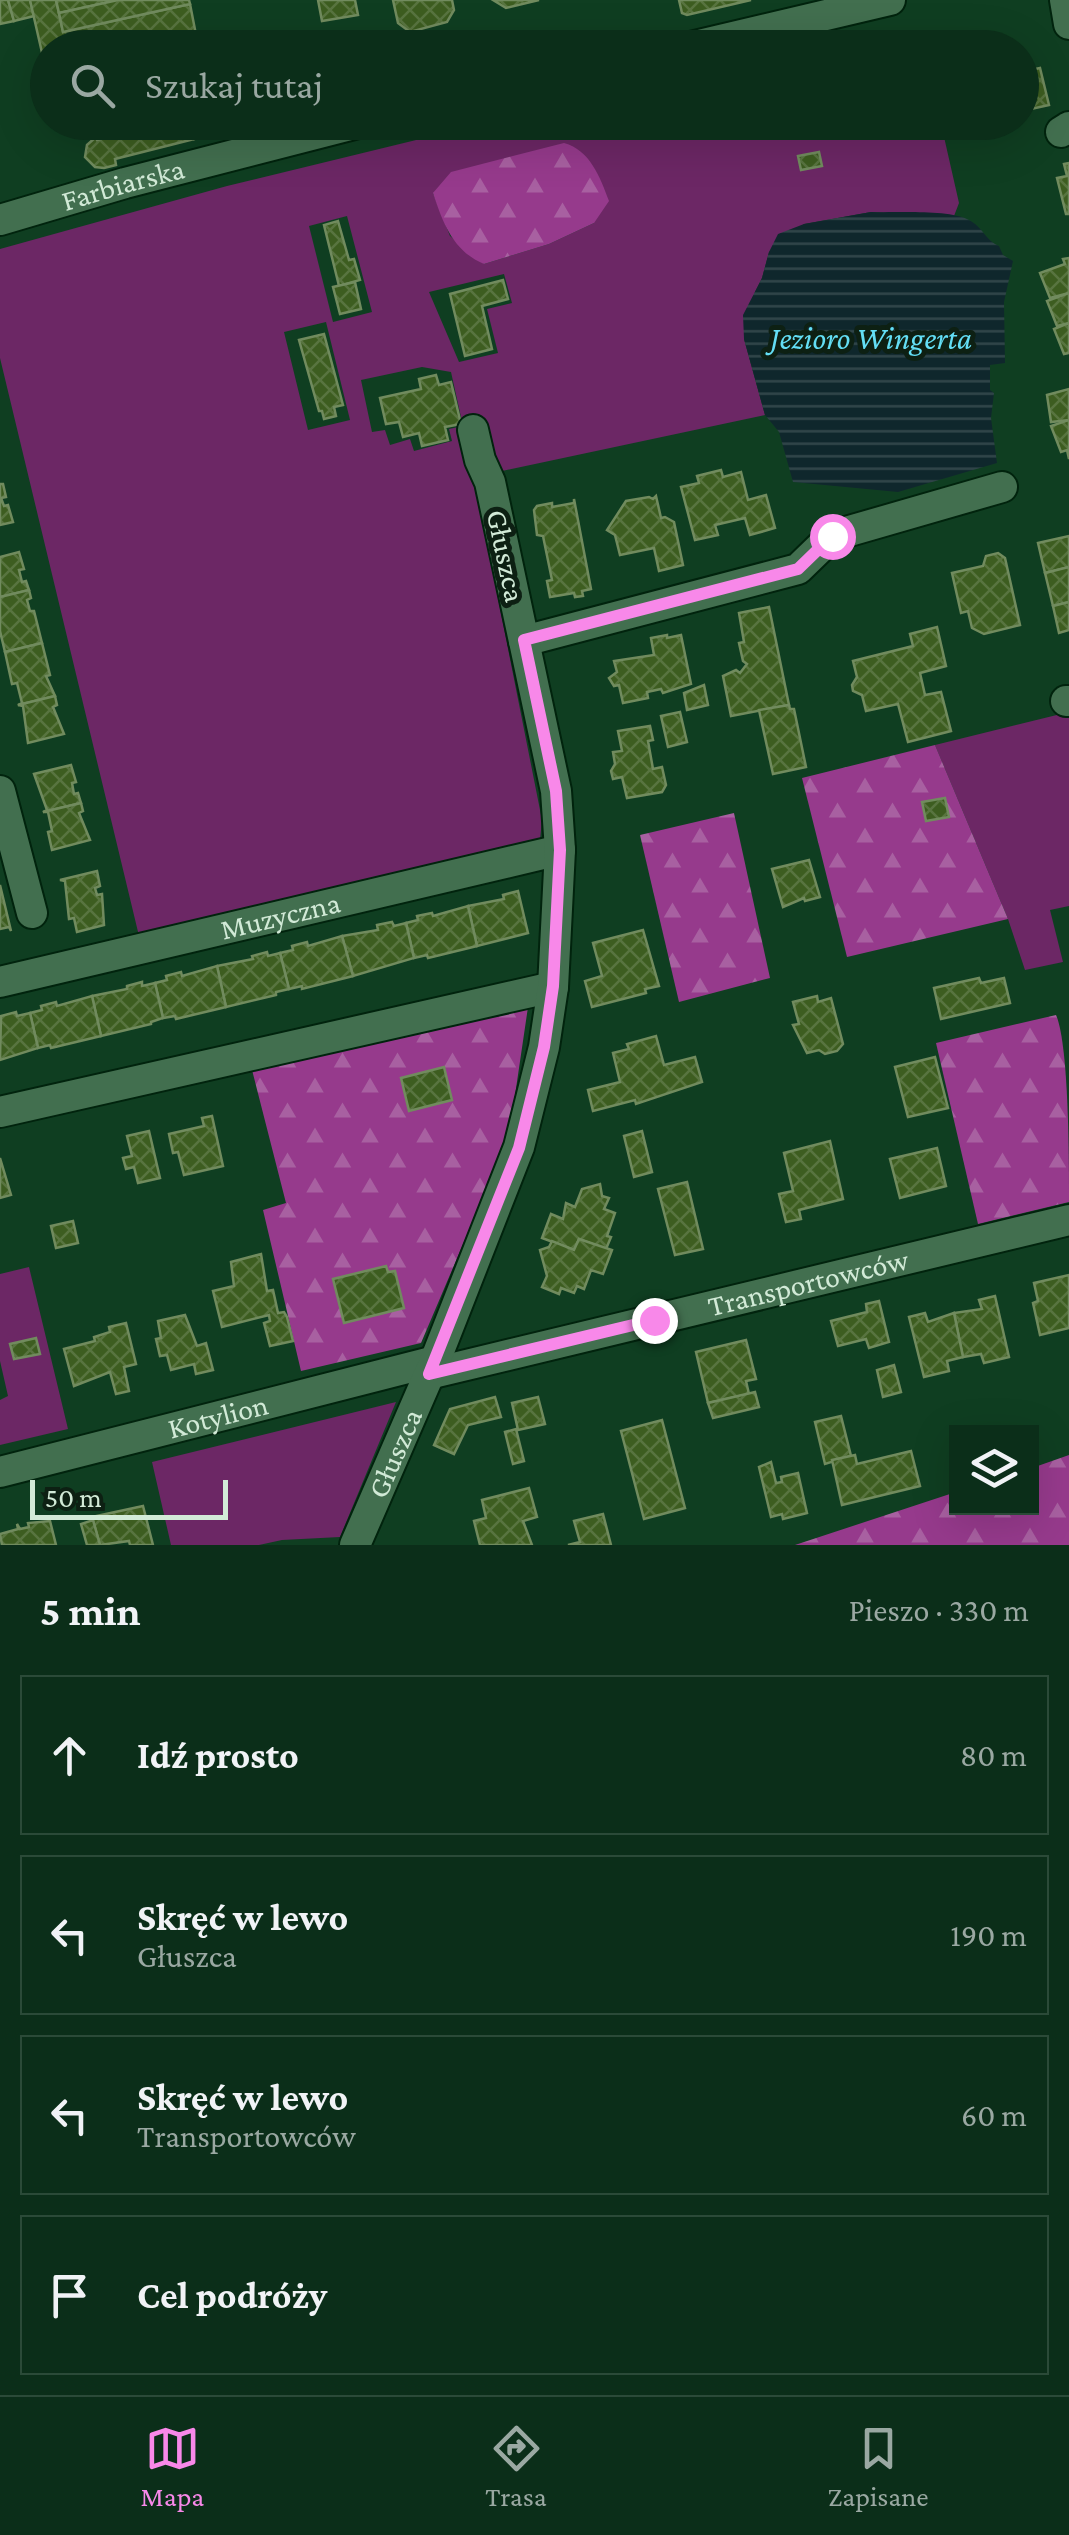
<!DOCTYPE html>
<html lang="pl">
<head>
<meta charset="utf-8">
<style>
	body { margin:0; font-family:"Crimson Pro",serif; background:#193a26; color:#f1f3f6 }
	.controls { position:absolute; right:30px; bottom:30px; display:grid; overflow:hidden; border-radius:0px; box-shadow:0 10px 40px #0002 }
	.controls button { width:90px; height:90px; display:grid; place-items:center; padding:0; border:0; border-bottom:2px solid #2b4a38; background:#0b2e19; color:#f1f3f6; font:50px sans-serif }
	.scale { position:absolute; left:30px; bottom:25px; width:198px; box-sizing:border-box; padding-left:10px; border:5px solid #d2ead7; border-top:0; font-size:28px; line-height:35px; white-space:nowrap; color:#d2ead7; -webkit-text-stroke:8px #0d2013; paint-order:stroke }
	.stop { position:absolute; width:30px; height:30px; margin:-22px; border:8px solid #f888e9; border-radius:50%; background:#fff }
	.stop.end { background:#f888e9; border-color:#fff; box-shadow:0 2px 10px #0008 }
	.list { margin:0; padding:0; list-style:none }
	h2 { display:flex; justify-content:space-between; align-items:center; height:130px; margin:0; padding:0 40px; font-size:42px }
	h2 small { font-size:32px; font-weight:400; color:#9aa8a2 }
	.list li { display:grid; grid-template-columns:65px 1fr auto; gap:30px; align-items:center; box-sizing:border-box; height:160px; margin:0 20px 20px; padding:0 20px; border:2px solid #2b4a38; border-radius:0px }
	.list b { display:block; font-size:38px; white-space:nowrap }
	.list p { margin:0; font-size:32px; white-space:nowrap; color:#9aa8a2 }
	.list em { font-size:32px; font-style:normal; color:#9aa8a2 }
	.icon { flex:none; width:55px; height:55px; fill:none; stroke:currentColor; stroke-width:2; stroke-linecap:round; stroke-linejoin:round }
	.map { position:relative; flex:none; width:1069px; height:1545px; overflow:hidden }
	.search { position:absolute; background:#0b2e19; box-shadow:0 10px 40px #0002; left:30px; right:30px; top:30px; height:110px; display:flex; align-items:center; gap:25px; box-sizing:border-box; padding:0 35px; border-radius:55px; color:#9aa8a2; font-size:38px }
	.sheet { height:850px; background:#0b2e19 }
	nav { display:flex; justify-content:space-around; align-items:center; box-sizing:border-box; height:140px; border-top:2px solid #2b4a38; background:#0b2e19; font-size:28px; color:#9aa8a2 }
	nav a { display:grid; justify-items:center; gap:5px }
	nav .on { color:#f888e9 }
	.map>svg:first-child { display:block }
</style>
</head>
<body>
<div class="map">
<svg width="1069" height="1545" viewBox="0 0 1069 1545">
	<defs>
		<pattern id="forest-firs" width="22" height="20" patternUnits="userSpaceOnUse" patternTransform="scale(2.5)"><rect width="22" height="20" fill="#963a8c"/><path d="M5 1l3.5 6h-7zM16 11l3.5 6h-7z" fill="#a860a1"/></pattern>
		<pattern id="water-rules" width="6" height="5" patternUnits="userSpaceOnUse" patternTransform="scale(2.5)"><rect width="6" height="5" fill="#0f272c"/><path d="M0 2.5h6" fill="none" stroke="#31464a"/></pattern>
		<pattern id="building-cross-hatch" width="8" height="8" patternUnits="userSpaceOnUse" patternTransform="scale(2.5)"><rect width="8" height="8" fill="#3d5d20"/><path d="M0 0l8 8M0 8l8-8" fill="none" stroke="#587440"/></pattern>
	</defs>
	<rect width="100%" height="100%" fill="#0f3e21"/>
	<g fill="#6c2765" fill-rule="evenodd">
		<path d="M490 122 915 123 918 133 942 128 959 203 954 216 871 212 804 224 769 252 762 278 755 292 744 339 765 415 502 471 488 463 465 432 542 820 540 840 139 936 0 358V249L227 186ZM433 193 594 223 549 244 484 264 450 236ZM347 216 372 312 333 322 309 226ZM504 274 512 303 487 309 498 353 459 362 429 292ZM326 322 350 420 308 430 284 332ZM422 367 451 372 463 426 449 429 452 441 414 451 410 439 390 445 385 430 372 432 361 380Z"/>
		<polygon points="1069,712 1069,906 1050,910 1063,962 1025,970 1008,919 935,745"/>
		<polygon points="29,1267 68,1429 0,1445 0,1400 8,1396 0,1361 0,1274"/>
		<polygon points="396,1402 340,1537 282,1540 259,1545 171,1545 152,1462"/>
	</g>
	<g fill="url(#forest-firs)">
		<path d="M564 143C590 150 600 177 609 201L594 223 549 244 484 264C453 251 443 223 433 193L451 172Z"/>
		<polygon points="935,745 1008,919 847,957 802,778"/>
		<polygon points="734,813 770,978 679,1002 640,835"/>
		<polygon points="528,1007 509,1136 421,1343 301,1371 263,1210 286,1203 251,1066"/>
		<path d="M1056 1015C1069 1044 1069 1162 1069 1202L978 1224 936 1043Z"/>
		<polygon points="1069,1455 1069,1545 795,1545 956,1492 956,1508 1032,1508 1032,1468"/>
	</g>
	<path fill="url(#water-rules)" d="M871 212C897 213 948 209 969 220 983 227 985 240 999 246L1003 255 1013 261 1004 302 1005 363 990 365V390L994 393 991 418 997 463 898 492 793 482 779 432 765 415 744 339 743 315 762 278 769 252 778 234 804 224Z"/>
	<g fill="url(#building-cross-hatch)" stroke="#718b5e" stroke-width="2.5">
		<polygon points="0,0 8,0 14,21 0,24"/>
		<polygon points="8,0 30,0 34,16 14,21"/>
		<polygon points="30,0 56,0 63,32 190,4 198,45 186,48 48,48 48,79"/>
		<polygon points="56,0 118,0 59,13"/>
		<polygon points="118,0 189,0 190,4 63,32 59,13"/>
		<polygon points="318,0 355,0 358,15 322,21"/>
		<polygon points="393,0 452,0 454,10 447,22 410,32 398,23"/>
		<polygon points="493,0 539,0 506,8"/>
		<polygon points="679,0 751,0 687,15 682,13"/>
		<polygon points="264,36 267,48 223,48 222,44"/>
		<polygon points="1024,59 1026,71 1040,68 1049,105 1022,111"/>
		<polygon points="170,122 190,122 194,139 115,159 116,165 104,168 95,167 85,157 87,145 96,137 97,140"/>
		<polygon points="190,122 205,122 208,136 194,139"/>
		<polygon points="915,122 941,122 942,128 917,133"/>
		<polygon points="982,122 983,129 967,133 965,122"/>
		<polygon points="819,152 822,166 801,170 798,156"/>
		<polygon points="1069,163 1069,214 1066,214 1057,178 1067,176 1064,164"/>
		<polygon points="338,221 349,260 354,259 360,280 339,286 324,225"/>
		<polygon points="1069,258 1069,293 1050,298 1040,273 1065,264 1063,259"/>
		<polygon points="503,280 508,299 482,306 492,349 465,356 450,294"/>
		<polygon points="355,282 361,309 340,314 333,287"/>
		<polygon points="1069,293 1069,323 1057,326 1047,301"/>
		<polygon points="1069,323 1069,353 1064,354 1054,329"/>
		<polygon points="324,334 343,405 334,407 336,416 324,419 322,411 319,411 299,340"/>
		<polygon points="436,375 439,385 451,382 461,424 445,427 448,440 422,446 419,433 403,437 399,422 386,424 380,398 421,389 419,379"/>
		<polygon points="1069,389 1069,420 1051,422 1047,395"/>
		<polygon points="1069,420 1069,459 1067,450 1061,452 1051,426"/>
		<polygon points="721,470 723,477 741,472 748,500 766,495 775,528 750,535 745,518 715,525 718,535 695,540 681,487 699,483 697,476"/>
		<polygon points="0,484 3,484 6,497 1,498 4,506 8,505 13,522 0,525"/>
		<polygon points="656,496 661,518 665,517 674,522 683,565 659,571 654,548 620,555 615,535 607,530 626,501 649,497 653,499"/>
		<polygon points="574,499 591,589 582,591 583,596 575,597 574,593 550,597 547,581 552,580 543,536 537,535 534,510 537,506 552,503 552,507 574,503"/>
		<polygon points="1069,536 1069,567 1045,573 1038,543"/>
		<polygon points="19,552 24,569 19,570 22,582 26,581 29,590 0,597 0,557"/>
		<polygon points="998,553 1005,558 1020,625 984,634 972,628 968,611 961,613 952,573 983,566 986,556"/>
		<polygon points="1069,567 1069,602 1053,606 1045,573"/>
		<polygon points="29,590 31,598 27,600 30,611 34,611 42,643 5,652 0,631 0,597"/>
		<polygon points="1069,602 1069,630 1059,633 1053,606"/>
		<polygon points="769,607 789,705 731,716 723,676 736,670 740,673 747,664 743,661 739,643 744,642 739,613"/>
		<polygon points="937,627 946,666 920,673 925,695 941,692 951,731 908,742 898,704 866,711 862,695 853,691 852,685 857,677 853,661 913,646 910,634"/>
		<polygon points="667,635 667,638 681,635 691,684 663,693 661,689 647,692 648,698 623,703 619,685 614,686 609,678 617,672 614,661 654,655 651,638"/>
		<polygon points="42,643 50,675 46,676 55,696 18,705 22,703 17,683 12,684 5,652"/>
		<polygon points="704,685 708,705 687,710 684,693"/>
		<polygon points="55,696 57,705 53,707 64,734 28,743 23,706 18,705"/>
		<polygon points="789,705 790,709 794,709 806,767 773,774 759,710"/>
		<polygon points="680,712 687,742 668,747 661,716"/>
		<polygon points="650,726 653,740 648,741 653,769 662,767 666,785 662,792 627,798 622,777 613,779 611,771 615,764 613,752 622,751 618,731"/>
		<polygon points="71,765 76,782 72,783 74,794 78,793 81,803 43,812 47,810 34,774"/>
		<polygon points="945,798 949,817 926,821 922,802"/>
		<polygon points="81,803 83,811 79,813 90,840 52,850 48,832 52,831 48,812 43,812"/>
		<polygon points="809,860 820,897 805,901 804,898 783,907 772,869"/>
		<polygon points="97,871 100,886 95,888 97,895 102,894 104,925 77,932 74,918 69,919 65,881 60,880"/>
		<polygon points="0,885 11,931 9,927 0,929"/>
		<polygon points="518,891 528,933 477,946 468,906 504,899 503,895"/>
		<polygon points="468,906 477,946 428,958 427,955 414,958 406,923 418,920 417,916 432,913 433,916"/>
		<polygon points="392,922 394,926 406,923 414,958 353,976 342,936 378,930 377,925"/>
		<polygon points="643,930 659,986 645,989 646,993 592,1007 585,981 602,976 593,943"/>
		<polygon points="342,936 353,976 302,989 302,986 289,989 280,953 293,950 292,946 307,942 308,946"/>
		<polygon points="267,952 268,956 280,953 289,989 276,992 276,995 226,1007 217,966 253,959 252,956"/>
		<polygon points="217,966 226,1007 176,1019 175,1016 163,1018 155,983 167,980 166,976 181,972 182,976"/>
		<polygon points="979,978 981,983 1004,978 1010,1003 941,1019 934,988"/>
		<polygon points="142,982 142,986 155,983 163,1018 151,1022 151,1024 101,1036 92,996 127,989 127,986"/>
		<polygon points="92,996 101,1036 51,1048 50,1045 38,1048 30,1013 42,1010 41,1006 56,1002 57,1006"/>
		<polygon points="817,996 818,1002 831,998 843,1044 837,1051 825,1054 819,1050 807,1053 793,1025 799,1024 793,1002"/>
		<polygon points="16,1012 17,1016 30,1013 38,1048 0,1060 1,1016"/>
		<polygon points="656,1036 664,1065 695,1057 702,1082 636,1104 635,1100 593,1111 588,1090 620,1082 613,1053 629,1049 627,1044"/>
		<polygon points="935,1057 948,1108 908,1117 895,1067"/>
		<polygon points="444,1067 452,1100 409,1111 401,1078"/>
		<polygon points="212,1116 223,1166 184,1175 178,1152 173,1153 169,1134 204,1126 202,1118"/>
		<polygon points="149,1131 160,1178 138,1183 134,1167 126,1169 123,1158 132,1156 127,1136"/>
		<polygon points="642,1131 652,1172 634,1177 624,1136"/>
		<polygon points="830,1141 843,1199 799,1210 801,1219 786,1222 779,1194 793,1191 784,1153"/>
		<polygon points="937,1148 946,1186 900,1198 890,1159"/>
		<polygon points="0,1158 11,1195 0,1198"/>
		<polygon points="687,1182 703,1249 675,1255 658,1189"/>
		<polygon points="600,1184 602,1196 609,1198 604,1209 615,1213 607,1236 611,1237 606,1249 579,1239 574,1250 542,1238 551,1214 563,1219 566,1203 575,1207 582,1189"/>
		<polygon points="73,1221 78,1243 56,1248 51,1226"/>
		<polygon points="579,1239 612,1250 603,1274 591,1270 584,1289 577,1286 574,1293 561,1288 559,1294 542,1287 547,1276 540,1250 549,1247 552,1241 574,1250"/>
		<polygon points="261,1254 267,1291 273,1290 278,1313 284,1312 287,1317 293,1341 270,1346 264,1323 270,1321 269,1315 222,1327 213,1291 234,1286 231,1262"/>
		<polygon points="386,1266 388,1272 395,1271 404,1308 344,1323 333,1279"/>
		<polygon points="1069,1275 1069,1328 1040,1335 1033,1303 1038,1301 1034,1283"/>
		<polygon points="995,1296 1009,1357 984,1363 981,1354 963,1357 954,1313 982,1309 979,1300"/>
		<polygon points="879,1301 889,1342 869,1348 866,1339 838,1346 831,1321 867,1312 866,1304"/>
		<polygon points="925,1313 928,1322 954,1313 963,1357 947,1361 949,1371 924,1377 909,1317"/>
		<polygon points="185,1315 197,1346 206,1343 213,1370 196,1374 194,1364 171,1370 167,1355 160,1356 156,1339 161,1338 158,1321"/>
		<polygon points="126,1323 136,1364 124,1367 129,1391 116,1394 110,1372 74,1386 64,1349 95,1341 94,1337 110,1332 109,1327"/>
		<polygon points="36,1338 40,1354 14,1359 10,1344"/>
		<polygon points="746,1340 756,1379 746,1381 749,1394 708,1403 696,1352"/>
		<polygon points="894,1365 901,1392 883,1397 877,1370"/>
		<polygon points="755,1392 759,1407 713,1418 708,1403"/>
		<polygon points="495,1397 501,1417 468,1425 454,1454 434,1445 450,1409"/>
		<polygon points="538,1397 545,1424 518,1430 512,1403"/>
		<polygon points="841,1416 851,1456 825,1464 815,1422"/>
		<polygon points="662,1420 685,1508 644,1519 621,1431"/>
		<polygon points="516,1429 524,1461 513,1464 505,1432"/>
		<polygon points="911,1451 920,1486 842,1505 832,1460 855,1455 857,1464"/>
		<polygon points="771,1462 776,1483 782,1482 781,1477 798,1473 807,1513 783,1519 782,1514 771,1517 759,1467"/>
		<polygon points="529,1488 537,1517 523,1521 532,1545 480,1545 474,1521 486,1518 482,1500"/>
		<polygon points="143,1506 153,1545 130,1545 129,1541 100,1545 92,1517"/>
		<polygon points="603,1514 611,1545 568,1545 580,1542 574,1521"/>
		<polygon points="93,1520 100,1545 87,1545 81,1524"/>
		<polygon points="50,1521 56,1545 2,1545 0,1534 18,1529 17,1524 20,1529 29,1527 28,1523"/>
	</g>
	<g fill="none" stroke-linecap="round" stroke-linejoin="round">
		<defs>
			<g id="minor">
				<polyline points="1065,0 1069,24"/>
				<polyline points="686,48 890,0"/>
				<polyline points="1061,132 1069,127"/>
				<path id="s1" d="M0 220 125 183 362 122"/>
				<polyline points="524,641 798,569 832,536 1002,487"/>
				<polyline points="1066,701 1069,701"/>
				<polyline points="0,791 32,913"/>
				<path id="s2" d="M0 982 560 850"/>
				<polyline points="0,1112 553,987"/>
				<path id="s3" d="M429 1374 1069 1220"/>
				<path id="s4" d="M0 1472 435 1361"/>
				<path id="s5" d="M355 1545 435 1361 519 1147 544 1047 553 987 560 850 556 791 490 482 480 460 473 430"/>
			</g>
		</defs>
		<use href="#minor" stroke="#01230d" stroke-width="34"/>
		<use href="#minor" stroke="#426f4f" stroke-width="30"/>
	</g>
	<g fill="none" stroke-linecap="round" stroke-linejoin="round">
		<polyline stroke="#f888e9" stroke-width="12" points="654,1320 429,1374 519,1148 544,1047 553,986 560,850 556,791 524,640 798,569 832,536"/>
	</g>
	<g text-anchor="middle" stroke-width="10" stroke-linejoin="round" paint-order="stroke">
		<g font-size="30" fill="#d2ead7" stroke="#0d2013">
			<text dy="10" stroke="none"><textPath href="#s1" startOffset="128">Farbiarska</textPath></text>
			<text transform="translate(506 556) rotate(78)" y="10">Głuszca</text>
			<text dy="10" stroke="none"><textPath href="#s2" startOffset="288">Muzyczna</textPath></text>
			<text dy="10" stroke="none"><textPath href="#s3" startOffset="390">Transportowców</textPath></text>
			<text dy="10" stroke="none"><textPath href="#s4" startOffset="225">Kotylion</textPath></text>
			<text dy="10" stroke="none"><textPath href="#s5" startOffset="100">Głuszca</textPath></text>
		</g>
		<g font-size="32" font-style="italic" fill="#63def5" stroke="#0d2013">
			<text x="871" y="349">Jezioro Wingerta</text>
		</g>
	</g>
</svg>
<div class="controls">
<button><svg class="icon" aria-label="layers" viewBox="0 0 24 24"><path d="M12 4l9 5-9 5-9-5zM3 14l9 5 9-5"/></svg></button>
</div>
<div class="scale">50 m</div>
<div class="stop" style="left:832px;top:536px"></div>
<div class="stop end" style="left:654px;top:1320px"></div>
<div class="search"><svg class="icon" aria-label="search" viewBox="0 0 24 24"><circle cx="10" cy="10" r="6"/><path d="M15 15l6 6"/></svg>Szukaj tutaj</div>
</div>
<section class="sheet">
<h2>5 min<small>Pieszo · 330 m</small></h2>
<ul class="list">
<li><svg class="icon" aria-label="ahead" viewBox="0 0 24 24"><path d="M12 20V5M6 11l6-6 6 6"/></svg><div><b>Idź prosto</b></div><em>80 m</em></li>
<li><svg class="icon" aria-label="left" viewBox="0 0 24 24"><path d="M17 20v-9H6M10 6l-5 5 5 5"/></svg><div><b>Skręć w lewo</b><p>Głuszca</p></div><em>190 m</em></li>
<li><svg class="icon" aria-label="left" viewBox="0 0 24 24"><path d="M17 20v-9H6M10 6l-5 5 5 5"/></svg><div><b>Skręć w lewo</b><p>Transportowców</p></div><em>60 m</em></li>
<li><svg class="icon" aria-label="arrive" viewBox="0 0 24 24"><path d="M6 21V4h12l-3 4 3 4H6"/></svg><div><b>Cel podróży</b></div></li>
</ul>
</section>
<nav>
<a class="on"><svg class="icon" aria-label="map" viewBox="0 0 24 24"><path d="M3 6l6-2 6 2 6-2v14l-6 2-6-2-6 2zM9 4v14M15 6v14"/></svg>Mapa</a>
<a><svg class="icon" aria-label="directions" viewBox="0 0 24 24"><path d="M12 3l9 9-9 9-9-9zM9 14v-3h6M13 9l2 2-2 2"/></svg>Trasa</a>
<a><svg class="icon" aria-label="saved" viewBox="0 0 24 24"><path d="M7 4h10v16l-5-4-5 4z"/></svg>Zapisane</a>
</nav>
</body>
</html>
